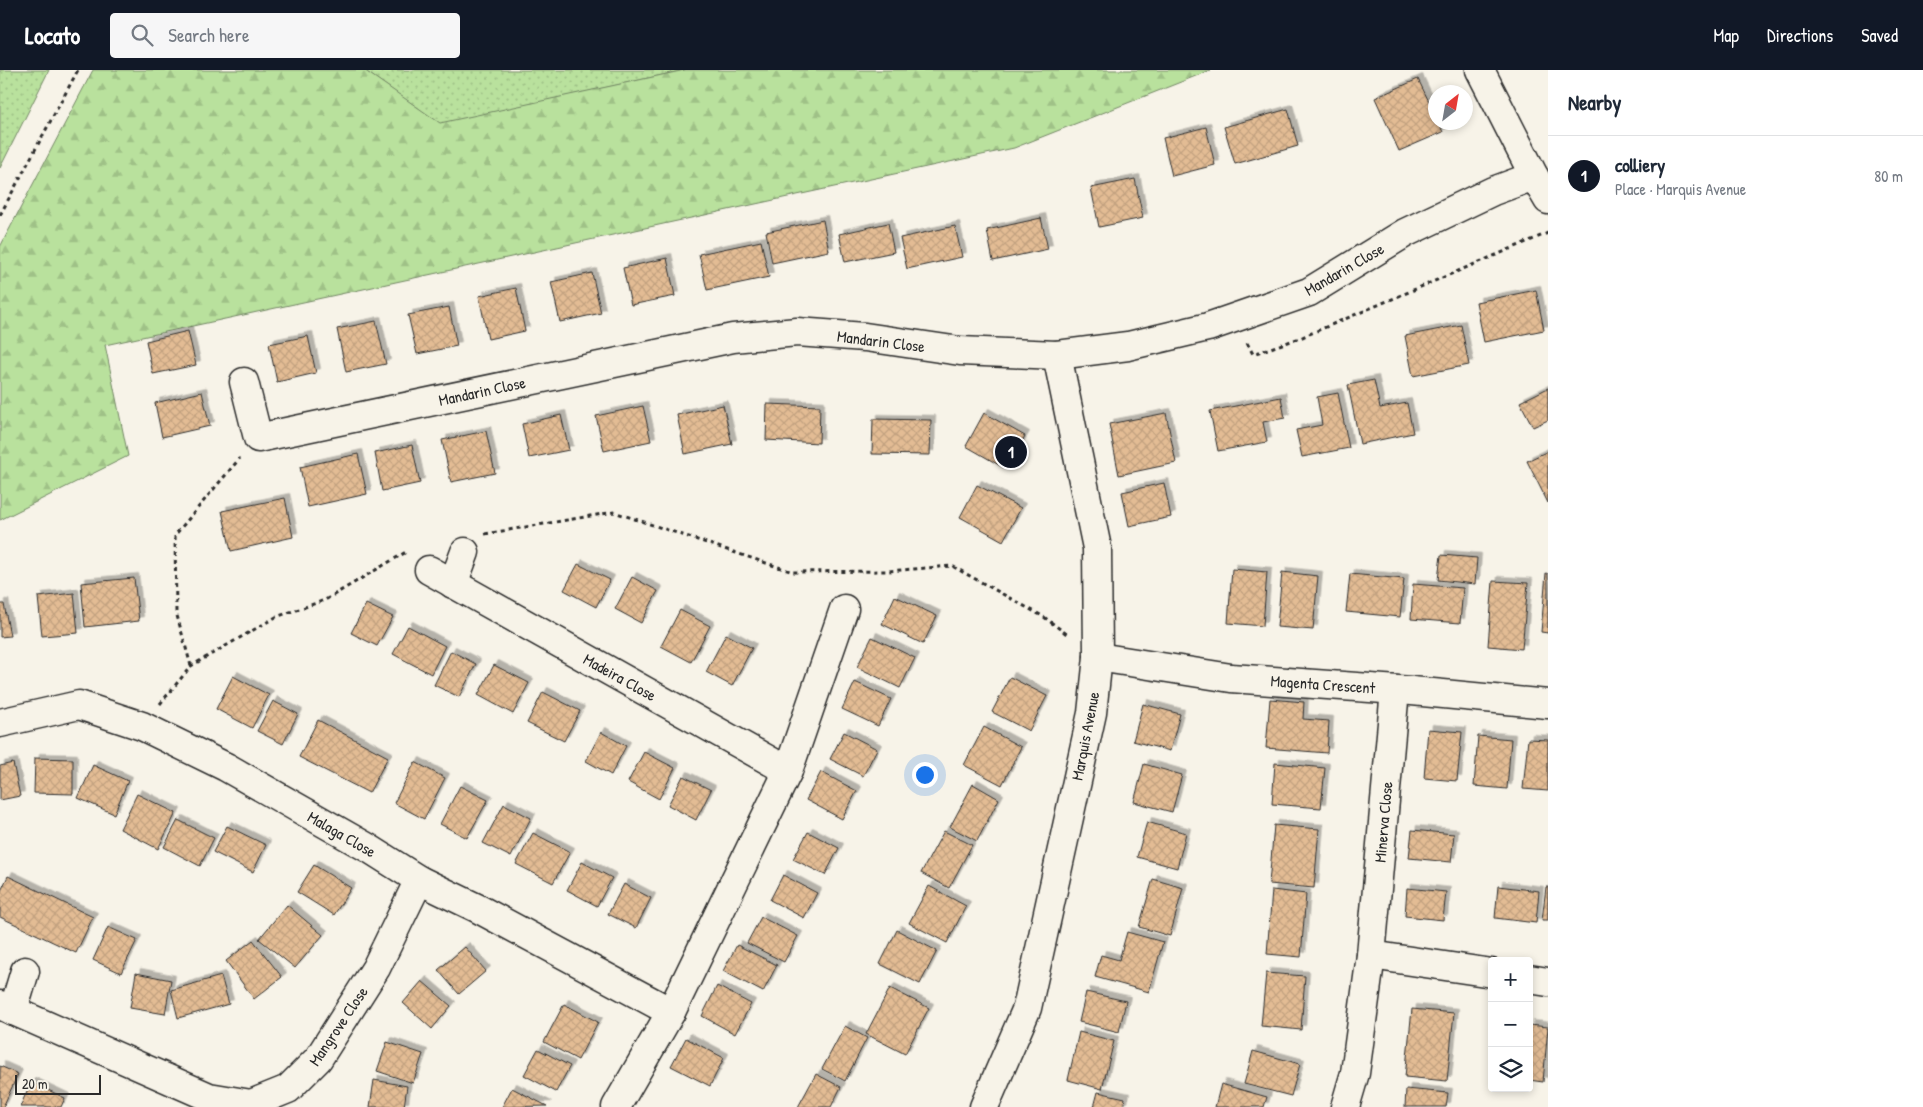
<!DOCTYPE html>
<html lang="en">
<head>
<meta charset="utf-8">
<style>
	body { margin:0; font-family:"Patrick Hand",sans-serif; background:#f6f6f7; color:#1f2937 }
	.controls { position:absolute; right:15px; bottom:15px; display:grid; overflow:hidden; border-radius:5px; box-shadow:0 2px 8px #0003 }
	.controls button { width:45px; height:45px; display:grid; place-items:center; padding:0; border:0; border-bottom:1px solid #e0e1e3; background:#fff; color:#1f2937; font:25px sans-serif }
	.compass { position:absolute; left:1428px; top:15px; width:45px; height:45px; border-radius:50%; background:#fff; box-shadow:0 2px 8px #0003; rotate:31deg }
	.scale { position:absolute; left:15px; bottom:12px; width:86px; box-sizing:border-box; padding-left:5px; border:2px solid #2b2b2b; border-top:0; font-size:14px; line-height:18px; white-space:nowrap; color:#2b2b2b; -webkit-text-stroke:4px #f7f3e8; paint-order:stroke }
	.you { position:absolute; left:924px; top:704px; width:18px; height:18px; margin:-12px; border:4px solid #fff; border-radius:50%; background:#1a73e8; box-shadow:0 0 0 8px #1a73e833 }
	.badge { display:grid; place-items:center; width:32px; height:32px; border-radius:50%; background:#111827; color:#fff; font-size:16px; font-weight:700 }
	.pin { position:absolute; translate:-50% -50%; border:2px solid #fff; box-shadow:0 1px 5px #0006 }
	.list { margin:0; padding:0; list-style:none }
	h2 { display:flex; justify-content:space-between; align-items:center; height:65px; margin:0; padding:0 20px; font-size:21px }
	h2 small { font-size:16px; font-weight:400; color:#747a83 }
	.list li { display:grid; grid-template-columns:32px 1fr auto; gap:15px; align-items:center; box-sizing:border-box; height:80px; padding:0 20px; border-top:1px solid #e0e1e3 }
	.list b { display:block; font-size:19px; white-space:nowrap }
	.list p { margin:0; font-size:16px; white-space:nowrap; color:#747a83 }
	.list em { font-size:16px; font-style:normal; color:#747a83 }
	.icon { flex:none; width:28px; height:28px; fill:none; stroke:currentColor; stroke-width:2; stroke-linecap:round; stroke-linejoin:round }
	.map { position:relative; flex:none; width:1548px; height:1037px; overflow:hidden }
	header { display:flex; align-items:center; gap:30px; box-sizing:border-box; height:70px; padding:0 25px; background:#111827; color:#fff }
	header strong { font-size:24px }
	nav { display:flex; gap:28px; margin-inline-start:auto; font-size:18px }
	.search { width:350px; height:45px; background:#f6f6f7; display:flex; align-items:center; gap:12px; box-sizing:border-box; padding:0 18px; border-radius:5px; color:#747a83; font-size:19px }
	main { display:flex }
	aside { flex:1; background:#fff }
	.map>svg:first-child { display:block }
</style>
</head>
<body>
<header>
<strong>Locato</strong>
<div class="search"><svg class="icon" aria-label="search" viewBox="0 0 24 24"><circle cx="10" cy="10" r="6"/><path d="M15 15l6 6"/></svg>Search here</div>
<nav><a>Map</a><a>Directions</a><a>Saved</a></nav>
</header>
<main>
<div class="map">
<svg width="1548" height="1037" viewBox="0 0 1548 1037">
	<defs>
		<pattern id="grass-dots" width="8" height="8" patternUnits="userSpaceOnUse" patternTransform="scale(1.25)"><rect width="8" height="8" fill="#b9e19d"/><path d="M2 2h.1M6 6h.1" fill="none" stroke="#9fc187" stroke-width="1.8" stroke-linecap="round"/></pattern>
		<pattern id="forest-firs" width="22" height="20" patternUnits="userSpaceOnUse" patternTransform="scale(1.25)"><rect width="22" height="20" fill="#b9e19d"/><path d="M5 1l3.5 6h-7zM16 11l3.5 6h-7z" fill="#9fc187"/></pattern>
		<pattern id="building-cross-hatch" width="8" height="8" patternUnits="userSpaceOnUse" patternTransform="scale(1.25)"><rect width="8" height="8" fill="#e3bc94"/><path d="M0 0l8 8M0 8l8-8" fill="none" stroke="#c3a280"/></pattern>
		<filter id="shadow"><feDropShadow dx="4.5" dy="-4.5" stdDeviation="0" flood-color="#0004"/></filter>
	</defs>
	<rect width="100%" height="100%" fill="#f7f3e8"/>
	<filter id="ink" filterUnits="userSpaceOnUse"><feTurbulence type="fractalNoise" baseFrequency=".02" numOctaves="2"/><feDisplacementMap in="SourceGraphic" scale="10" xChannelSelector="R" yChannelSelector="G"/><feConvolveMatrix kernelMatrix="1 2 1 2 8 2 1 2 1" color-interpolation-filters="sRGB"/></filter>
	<g filter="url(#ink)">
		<g fill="url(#grass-dots)" stroke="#728664">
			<polygon points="0,0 49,0 0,98"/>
			<polygon points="364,0 685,0 440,54"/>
		</g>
		<polygon fill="url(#forest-firs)" stroke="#728664" points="93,0 364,0 440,53 685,0 1211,0 1014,78 105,275 128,386 0,450 0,177"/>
		<g fill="url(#building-cross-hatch)" stroke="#2b2b2b" filter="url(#shadow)">
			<polygon points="1418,9 1436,46 1436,52 1438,52 1443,62 1399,81 1375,28"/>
			<polygon points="1288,39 1298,76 1235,94 1224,57"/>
			<polygon points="1206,57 1215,95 1172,106 1163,68"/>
			<polygon points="1135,109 1143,148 1099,157 1091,118"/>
			<polygon points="1041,148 1048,179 993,191 987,160"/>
			<polygon points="823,150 829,181 772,193 766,162"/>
			<polygon points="888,153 894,182 845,192 839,164"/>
			<polygon points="955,156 962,187 907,199 900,168"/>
			<polygon points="761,171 769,207 707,220 699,184"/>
			<polygon points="667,188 675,226 631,235 623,198"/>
			<polygon points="592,203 601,243 560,252 551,212"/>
			<polygon points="516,218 525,261 488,269 479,226"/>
			<polygon points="1536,220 1544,260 1484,272 1476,232"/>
			<polygon points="449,237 457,276 417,284 408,245"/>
			<polygon points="376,251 386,294 346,302 337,259"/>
			<polygon points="1461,255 1469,295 1413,306 1405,266"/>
			<polygon points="188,261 196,295 153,304 146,271"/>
			<polygon points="308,266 316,303 277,312 269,274"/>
			<polygon points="1374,310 1380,338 1407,333 1413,363 1360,374 1348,315"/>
			<polygon points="1548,318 1548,350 1533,357 1520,332"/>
			<polygon points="202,322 210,356 162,367 155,333"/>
			<polygon points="1338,323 1349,378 1302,387 1296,360 1322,355 1317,327"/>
			<polygon points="1281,327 1285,348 1263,352 1267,372 1218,381 1210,341"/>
			<polygon points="767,334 820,336 819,373 766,370"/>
			<polygon points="723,335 732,374 685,384 677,345"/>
			<polygon points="643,336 651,371 604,381 596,346"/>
			<polygon points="984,343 1025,366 1006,399 966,376"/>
			<polygon points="1166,343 1176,393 1119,405 1109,354"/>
			<polygon points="561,345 569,380 529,388 522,354"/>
			<polygon points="873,349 931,350 930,385 872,384"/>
			<polygon points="486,361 495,403 451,412 442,370"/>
			<polygon points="412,375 420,413 382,421 375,383"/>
			<polygon points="1548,381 1548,433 1527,391"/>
			<polygon points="358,384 367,424 308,437 300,397"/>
			<polygon points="1164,413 1171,447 1129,456 1122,422"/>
			<polygon points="977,415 1021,438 1003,471 960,447"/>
			<polygon points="285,428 293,467 231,481 222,441"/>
			<polygon points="1441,485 1477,488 1475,514 1438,510"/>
			<polygon points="578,494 610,510 596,537 564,520"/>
			<polygon points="1232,499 1267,502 1263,556 1228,553"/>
			<polygon points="1282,502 1318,506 1313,560 1277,557"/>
			<polygon points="1546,503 1548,504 1548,563 1541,562"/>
			<polygon points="1350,504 1404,509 1400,547 1346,542"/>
			<polygon points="632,507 658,521 641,553 615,539"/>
			<polygon points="134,508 139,551 85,557 81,513"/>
			<polygon points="1493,511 1528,513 1522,579 1488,576"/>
			<polygon points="1413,514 1463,518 1460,553 1411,549"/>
			<polygon points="74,523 78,563 42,566 38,527"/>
			<polygon points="895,526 937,546 923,574 882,554"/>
			<polygon points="0,534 4,534 10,566 0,567"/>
			<polygon points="366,534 393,547 377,576 351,563"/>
			<polygon points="680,540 710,556 691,592 661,576"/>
			<polygon points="408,556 445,576 431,604 393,584"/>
			<polygon points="726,564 752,578 732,616 706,602"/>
			<polygon points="872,567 915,588 900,618 857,597"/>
			<polygon points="451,581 476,594 459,627 434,615"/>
			<polygon points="494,595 529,613 513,644 478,625"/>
			<polygon points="233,606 269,625 252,658 216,639"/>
			<polygon points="1010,607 1047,626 1029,661 992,642"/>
			<polygon points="855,612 891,629 878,656 842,639"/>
			<polygon points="543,622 580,641 564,671 527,653"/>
			<polygon points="1270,629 1304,632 1303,649 1329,651 1327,683 1266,678"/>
			<polygon points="273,631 298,644 283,674 257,661"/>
			<polygon points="1143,634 1180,644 1170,681 1133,671"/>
			<polygon points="318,650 388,687 369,723 299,687"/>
			<polygon points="984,657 1021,677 1002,715 964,695"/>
			<polygon points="1428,659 1462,662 1457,711 1424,708"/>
			<polygon points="601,662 626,676 611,705 586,691"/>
			<polygon points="844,662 877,679 863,706 830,689"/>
			<polygon points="1478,666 1511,669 1507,719 1474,716"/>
			<polygon points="1528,669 1548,670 1548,721 1523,719"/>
			<polygon points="644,682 675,698 659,729 628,712"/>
			<polygon points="35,688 73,689 73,724 34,723"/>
			<polygon points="415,692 445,708 424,749 394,733"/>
			<polygon points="13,693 20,726 0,730 0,696"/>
			<polygon points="1275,693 1325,698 1321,738 1272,734"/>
			<polygon points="1144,694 1182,705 1172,742 1134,732"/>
			<polygon points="93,695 128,711 114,744 78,728"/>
			<polygon points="821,702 857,721 842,749 806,730"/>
			<polygon points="683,706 711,720 696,750 668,735"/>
			<polygon points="973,714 999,729 977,771 950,757"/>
			<polygon points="460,716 488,730 467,768 440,754"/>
			<polygon points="137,724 176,743 158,779 120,759"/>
			<polygon points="504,734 531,748 511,787 483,773"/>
			<polygon points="178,750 214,768 200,796 164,777"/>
			<polygon points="1147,752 1186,763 1177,798 1137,787"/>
			<polygon points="1274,755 1319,759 1314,818 1269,814"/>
			<polygon points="227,756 266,775 253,802 213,782"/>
			<polygon points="1412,760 1454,764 1451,792 1409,788"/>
			<polygon points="944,761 972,775 949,818 921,803"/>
			<polygon points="808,762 839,778 825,805 793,789"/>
			<polygon points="533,763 570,782 553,813 516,794"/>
			<polygon points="582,792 612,808 597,836 567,820"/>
			<polygon points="314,795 351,818 334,845 297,822"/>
			<polygon points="783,805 817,823 804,848 770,830"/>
			<polygon points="8,806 93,847 76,883 0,847 0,823"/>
			<polygon points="1153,809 1183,818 1170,866 1139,857"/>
			<polygon points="624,814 651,828 636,858 608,844"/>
			<polygon points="929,816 966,836 947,873 909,853"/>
			<polygon points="1498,816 1539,821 1536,853 1495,848"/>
			<polygon points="1546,817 1548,817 1548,850 1542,850"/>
			<polygon points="1407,818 1446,822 1443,850 1405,846"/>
			<polygon points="1272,820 1306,824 1301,887 1267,884"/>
			<polygon points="287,835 323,865 295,898 259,869"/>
			<polygon points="761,847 798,866 784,892 747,873"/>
			<polygon points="108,857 137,870 121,903 93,890"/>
			<polygon points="897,860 937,881 920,914 880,894"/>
			<polygon points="1127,862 1163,872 1149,922 1095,907 1101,885 1119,890"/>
			<polygon points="253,870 282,907 254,929 226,891"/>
			<polygon points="737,875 777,895 763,922 723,901"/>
			<polygon points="465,877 486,901 459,924 438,900"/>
			<polygon points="136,903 171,910 165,944 130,938"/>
			<polygon points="1266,903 1305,906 1301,960 1261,956"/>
			<polygon points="221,906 229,934 178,948 171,920"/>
			<polygon points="422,911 451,936 432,959 403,933"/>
			<polygon points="717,916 751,934 735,964 702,946"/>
			<polygon points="890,918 929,938 905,984 866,964"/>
			<polygon points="1086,922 1126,931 1119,962 1079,952"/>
			<polygon points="564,934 598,952 578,990 544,972"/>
			<polygon points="1412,939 1454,943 1447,1011 1405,1007"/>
			<polygon points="1529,955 1548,957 1543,1012 1529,1010"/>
			<polygon points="845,956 867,968 845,1011 822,999"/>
			<polygon points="1079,962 1114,971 1102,1019 1068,1010"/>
			<polygon points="686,968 724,988 710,1016 671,996"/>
			<polygon points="387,972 423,984 413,1013 377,1001"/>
			<polygon points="538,979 570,996 556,1022 524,1005"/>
			<polygon points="1253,981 1300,994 1291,1026 1244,1014"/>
			<polygon points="0,996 18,1004 3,1037 0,1037"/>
			<polygon points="816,1004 841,1017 831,1037 798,1037"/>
			<polygon points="374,1010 407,1016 404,1037 370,1037"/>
			<polygon points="31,1012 65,1028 61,1037 20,1037"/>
			<polygon points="1221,1014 1267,1027 1264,1037 1215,1037"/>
			<polygon points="512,1018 547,1036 502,1037"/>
			<polygon points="1406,1019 1448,1023 1446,1037 1405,1037"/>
			<polygon points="1098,1022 1125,1028 1123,1037 1094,1037"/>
		</g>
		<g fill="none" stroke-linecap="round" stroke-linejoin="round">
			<defs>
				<g id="minor">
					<polyline points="1534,106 1548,130"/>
					<polyline points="244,312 258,368 733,268 797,262 865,267 960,281 1057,285 1128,276 1208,257 1309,222 1405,163 1493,121 1534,106 1480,0"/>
					<polyline points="429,500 788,701"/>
					<polyline points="453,514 465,482"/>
					<polyline points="1098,587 1231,608 1412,621 1548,634"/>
					<polyline points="0,653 79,635 142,656 226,697 370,779 419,810 477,838 671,942"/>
					<polyline points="1371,885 1492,903"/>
					<polyline points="1529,909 1548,912"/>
					<polyline points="0,935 209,1027 251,1034 288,1019 318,989 376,898 419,810"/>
					<polyline points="13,941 25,901"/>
					<polyline points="616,1037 671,942 788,701 844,539"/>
					<polyline points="984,1037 1027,938 1092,643 1098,587 1097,478 1057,285"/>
					<polyline points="1345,1037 1355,1003 1371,885 1395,620"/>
				</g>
			</defs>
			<use href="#minor" stroke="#2b2b2b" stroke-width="31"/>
			<g stroke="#2b2b2b" stroke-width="3" stroke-dasharray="4 4" stroke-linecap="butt">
				<polyline points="0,145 78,0"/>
				<polyline points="1247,273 1253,284 1300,268 1548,163"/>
				<polyline points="485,464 614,442 793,502 888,501 952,496 1044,547 1068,565"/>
				<polyline points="191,596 176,542 175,465 240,388"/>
				<polyline points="160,634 191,596 276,547 325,530 406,482"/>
			</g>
			<use href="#minor" stroke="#f7f3e8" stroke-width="28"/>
		</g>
	</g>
	<g text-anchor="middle" stroke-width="4" stroke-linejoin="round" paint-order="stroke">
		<g font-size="16" fill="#2b2b2b" stroke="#f7f3e8">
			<text transform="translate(1344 199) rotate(-30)" y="6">Mandarin Close</text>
			<text transform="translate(881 271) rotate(7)" y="6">Mandarin Close</text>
			<text transform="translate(482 321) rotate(-12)" y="6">Mandarin Close</text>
			<text transform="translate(620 607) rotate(29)" y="6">Madeira Close</text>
			<text transform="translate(1323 614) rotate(4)" y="6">Magenta Crescent</text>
			<text transform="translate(1085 666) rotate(-79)" y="6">Marquis Avenue</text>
			<text transform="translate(1383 752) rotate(-85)" y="6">Minerva Close</text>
			<text transform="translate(342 764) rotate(30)" y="6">Malaga Close</text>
			<text transform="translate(338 956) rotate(-56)" y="6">Mangrove Close</text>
		</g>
	</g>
</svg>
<div class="controls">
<button>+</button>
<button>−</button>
<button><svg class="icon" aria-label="layers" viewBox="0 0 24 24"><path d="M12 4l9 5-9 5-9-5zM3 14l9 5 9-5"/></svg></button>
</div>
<svg class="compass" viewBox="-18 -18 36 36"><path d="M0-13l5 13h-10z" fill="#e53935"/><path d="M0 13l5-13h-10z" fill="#747a83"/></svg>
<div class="scale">20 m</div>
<div class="you"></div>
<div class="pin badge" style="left:1011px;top:382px">1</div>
</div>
<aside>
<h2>Nearby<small></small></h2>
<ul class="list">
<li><span class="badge">1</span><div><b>colliery</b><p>Place · Marquis Avenue</p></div><em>80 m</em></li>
</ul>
</aside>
</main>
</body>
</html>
